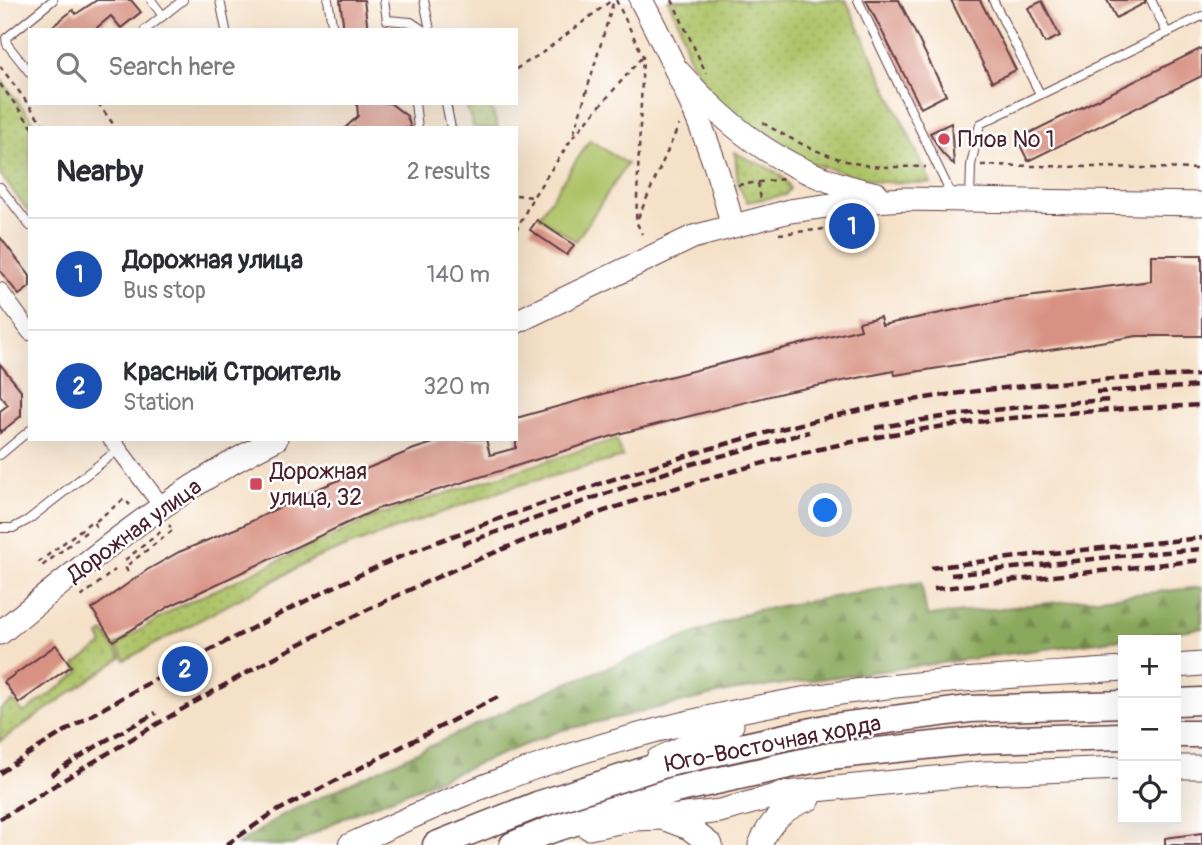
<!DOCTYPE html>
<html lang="en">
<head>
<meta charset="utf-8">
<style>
	body { margin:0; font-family:Pangolin,sans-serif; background:#f7f7f7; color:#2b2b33 }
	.controls { position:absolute; right:21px; bottom:21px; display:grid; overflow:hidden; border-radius:0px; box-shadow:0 7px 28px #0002 }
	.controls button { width:63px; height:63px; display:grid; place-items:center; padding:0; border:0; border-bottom:2px solid #e1e1e2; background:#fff; color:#2b2b33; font:35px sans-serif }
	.you { position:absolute; left:826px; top:511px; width:24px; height:24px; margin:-18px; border:5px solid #fff; border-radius:50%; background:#1a73e8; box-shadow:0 0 0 10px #1a73e833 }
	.badge { display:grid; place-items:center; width:46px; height:46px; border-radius:50%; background:#7c3aed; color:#fff; font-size:23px; font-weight:700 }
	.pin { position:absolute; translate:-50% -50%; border:4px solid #fff; box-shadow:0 2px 7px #0006 }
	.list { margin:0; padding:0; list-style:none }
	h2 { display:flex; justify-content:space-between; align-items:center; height:91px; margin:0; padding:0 28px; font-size:30px }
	h2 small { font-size:23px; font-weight:400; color:#7c7c81 }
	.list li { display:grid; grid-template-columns:46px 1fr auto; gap:21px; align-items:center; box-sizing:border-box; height:112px; padding:0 28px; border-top:2px solid #e1e1e2 }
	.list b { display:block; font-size:26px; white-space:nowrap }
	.list p { margin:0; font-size:23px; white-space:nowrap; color:#7c7c81 }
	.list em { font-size:23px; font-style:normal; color:#7c7c81 }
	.icon { flex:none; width:38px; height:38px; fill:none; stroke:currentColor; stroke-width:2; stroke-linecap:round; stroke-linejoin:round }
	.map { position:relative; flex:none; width:1202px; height:845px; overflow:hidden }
	.search { position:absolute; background:#fff; box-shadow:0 7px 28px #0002; left:28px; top:28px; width:490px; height:77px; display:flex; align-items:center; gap:18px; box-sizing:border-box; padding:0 24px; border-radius:0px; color:#7c7c81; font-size:26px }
	.panel { position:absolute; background:#fff; box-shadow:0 7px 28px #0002; left:28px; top:126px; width:490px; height:315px; border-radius:0px }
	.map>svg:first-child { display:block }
</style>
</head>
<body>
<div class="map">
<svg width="1202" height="845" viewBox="0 0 1202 845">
	<defs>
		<pattern id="grass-dots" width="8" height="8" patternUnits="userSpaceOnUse" patternTransform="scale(1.75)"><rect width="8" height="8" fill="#adc368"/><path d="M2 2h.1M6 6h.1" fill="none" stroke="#96a75a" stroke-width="1.8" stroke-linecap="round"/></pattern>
		<pattern id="forest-firs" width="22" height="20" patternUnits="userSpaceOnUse" patternTransform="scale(1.75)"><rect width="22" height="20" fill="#8aa95c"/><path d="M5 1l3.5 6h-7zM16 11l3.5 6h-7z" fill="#73894c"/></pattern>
	</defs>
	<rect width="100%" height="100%" fill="#fff"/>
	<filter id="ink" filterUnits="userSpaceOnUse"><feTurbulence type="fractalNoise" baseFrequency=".0143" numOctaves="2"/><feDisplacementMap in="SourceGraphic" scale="14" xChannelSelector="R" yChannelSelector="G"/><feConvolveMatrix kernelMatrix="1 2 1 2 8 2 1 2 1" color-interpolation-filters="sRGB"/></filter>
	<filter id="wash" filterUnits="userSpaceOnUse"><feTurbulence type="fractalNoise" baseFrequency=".00686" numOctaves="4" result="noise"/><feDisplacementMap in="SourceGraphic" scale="28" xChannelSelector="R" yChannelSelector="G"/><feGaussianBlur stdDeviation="1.57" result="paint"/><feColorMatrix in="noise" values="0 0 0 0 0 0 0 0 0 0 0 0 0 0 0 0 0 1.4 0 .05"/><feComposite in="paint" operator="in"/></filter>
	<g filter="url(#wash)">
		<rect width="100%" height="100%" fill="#f5e1c8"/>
		<g fill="url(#grass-dots)" stroke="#7c714a" stroke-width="2">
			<polygon points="668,0 846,0 931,183 878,182 809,163 771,143 713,100 690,60 679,23"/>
			<polygon points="0,78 38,128 30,128 30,213 0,174"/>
			<polygon points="481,103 490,103 498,128 474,128 467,108"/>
			<path d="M735 152C752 164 784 168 790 189L785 195 747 202 738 184Z"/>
			<polygon points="616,439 623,457 512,487 316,558 125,660 116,645 174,609 378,515"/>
			<polygon points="104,632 121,658 0,741 0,709 13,701 24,713 80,672 75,665 103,644 99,636"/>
		</g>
		<polygon fill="url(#forest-firs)" stroke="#6a6444" stroke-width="2" points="921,582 927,616 1202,587 1202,628 731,691 559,731 343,818 293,845 237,845 282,815 555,688 752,611"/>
		<polygon fill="#adc368" stroke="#7c714a" stroke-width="2" points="590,140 627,164 576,241 539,217"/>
		<g id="blocks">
			<g fill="#d89283">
				<polygon points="97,0 131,0 141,12 121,28 111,16 94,30 48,30 73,10 76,14"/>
				<polygon points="340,0 364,0 368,30 344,30"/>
				<polygon points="866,0 899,0 946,95 921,108"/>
				<polygon points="951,0 980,0 1016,70 992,82"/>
				<polygon points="1107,0 1145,0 1145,3 1116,18"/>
				<polygon points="1042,1 1060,36 1045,43 1028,8"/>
				<polygon points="1202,48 1202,76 1028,161 1017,139"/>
				<polygon points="357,103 390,103 407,116 411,128 345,128 358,116"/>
				<polygon points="951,123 954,165 942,153 930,133"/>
				<polygon points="537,220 574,245 567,255 530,230"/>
				<polygon points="0,237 30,276 30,287 19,295 0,271"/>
				<polygon points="1151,255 1202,255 1202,336 1137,336 895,375 894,371 786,392 622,433 377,509 170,606 113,641 92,609 147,570 179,552 242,526 308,493 414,449 446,439 486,439 490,455 516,448 516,418 632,386 861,329 859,322 880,317 882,325 1004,300 1151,281"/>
				<polygon points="0,364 21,390 21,416 0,433 0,411 8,405 0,395"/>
				<polygon points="56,645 71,666 19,703 4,682"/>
				<polygon points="1202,833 1202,845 1165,845 1165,838"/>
			</g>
		</g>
	</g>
	<g filter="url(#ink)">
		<use href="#blocks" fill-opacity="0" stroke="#643c43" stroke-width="2"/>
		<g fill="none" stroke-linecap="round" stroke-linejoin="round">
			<defs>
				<g id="lane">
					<polyline points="151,0 163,16"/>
					<polyline points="220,0 226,30"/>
					<polyline points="328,0 333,30"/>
					<polyline points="384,0 387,20 411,22 423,30"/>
					<polyline points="424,0 430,30"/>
					<polyline points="858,0 952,196"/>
					<polyline points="993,0 1040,94"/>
					<polyline points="1151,0 1167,33"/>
					<polyline points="145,30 183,0"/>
					<polyline points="30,73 7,44 6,38 53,0"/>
					<polyline points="415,103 418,128"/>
					<polyline points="446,103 451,128"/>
					<polyline points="0,187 30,226"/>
					<polyline points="970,199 971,165 980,124 1202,16"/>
					<polyline points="0,455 30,430"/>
					<polyline points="0,528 13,528 28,520 119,449"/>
				</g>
				<g id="street">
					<polyline points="0,291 30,332"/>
					<polyline points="111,439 161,505"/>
				</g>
				<g id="secondary">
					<path d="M641 0C679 73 714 145 732 225"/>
					<path d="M676 69C734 134 790 176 877 194"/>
					<polyline points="516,322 693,237 790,211 847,203 904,199 1202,204"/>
					<path d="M0 633C89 560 173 490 276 439"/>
					<polyline points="1176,666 1202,664"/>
					<polyline points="658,759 732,725"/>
					<polyline points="1176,767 1202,767"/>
					<polyline points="665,819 689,828 711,845"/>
					<polyline points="589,828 634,819 662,818 720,811 786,793 826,789 984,773 1123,768"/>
					<path d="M350 845C411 817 472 789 536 767 616 739 702 717 786 702 897 681 1011 677 1123 669"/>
					<path d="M760 845C769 822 785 807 809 799"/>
				</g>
				<g id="primary">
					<polyline points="1176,702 1202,701"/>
					<polyline points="1176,734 1202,734"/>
					<polyline points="436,845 537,805 668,763 826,728 970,709 1123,704"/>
					<polyline points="513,845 550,830 675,790 830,756 981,740 1123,736"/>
				</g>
			</defs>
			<use href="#lane" stroke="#643c43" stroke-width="10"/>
			<use href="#street" stroke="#643c43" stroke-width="18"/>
			<use href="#secondary" stroke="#643c43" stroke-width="25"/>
			<use href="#primary" stroke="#643c43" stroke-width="29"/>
			<g stroke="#643c43" stroke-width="2.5" stroke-dasharray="5 5" stroke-linecap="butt">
				<polyline points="616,0 643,56 636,221 642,234"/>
				<polyline points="672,0 706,73"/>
				<polyline points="0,66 46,128"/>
				<polyline points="516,69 542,53 612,0"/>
				<polyline points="0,84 33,128"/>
				<polyline points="98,103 116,128"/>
				<path d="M763 123C797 143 831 160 870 166 889 168 907 166 926 167"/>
				<polyline points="574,133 614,0"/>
				<polyline points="981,165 1202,169"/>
				<polyline points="758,183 761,200"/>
				<polyline points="738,185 783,179"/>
				<polyline points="516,195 533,197"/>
				<polyline points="638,218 679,125"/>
				<polyline points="516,231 533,197 573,137 643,56"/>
				<polyline points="779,234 852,226"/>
				<polyline points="317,440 318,439"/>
				<polyline points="96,521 124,499 130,505"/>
				<polyline points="86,532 42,566 39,562 92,521 99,530"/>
				<polyline points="125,560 164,529"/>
				<polyline points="128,572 125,567 173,530 169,525"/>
				<polyline points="81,597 115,570"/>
			</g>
			<use href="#lane" stroke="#fff" stroke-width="8"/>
			<use href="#street" stroke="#fff" stroke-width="16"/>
			<use href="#secondary" stroke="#fff" stroke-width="23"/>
			<use href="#primary" stroke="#fff" stroke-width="26"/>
			<g stroke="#4a1f2b" stroke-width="4.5" stroke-dasharray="10 5" stroke-linecap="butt">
				<polyline points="1096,392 1202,386"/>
				<path d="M875 428C954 414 1031 404 1111 400"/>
				<polyline points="462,544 688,465 809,432"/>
				<polyline points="931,568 1032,555 1202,538"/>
				<polyline points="951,575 1120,556 1202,549"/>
				<polyline points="934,589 1202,560"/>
				<path d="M0 773C73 723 151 681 229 640 289 609 351 577 414 551 474 527 535 506 596 485 706 448 818 415 932 397 1021 384 1112 378 1202 375"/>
				<polyline points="51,775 105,741 156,713"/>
				<path d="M0 819C132 738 266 656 407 591 541 528 685 480 829 447 951 419 1078 411 1202 405"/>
				<polyline points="226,845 273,813 498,697"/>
			</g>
		</g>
	</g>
	<g fill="#d1495b" stroke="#fff" stroke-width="2.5">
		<circle cx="944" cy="139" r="7"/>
		<rect x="249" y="477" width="14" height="14" rx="3.5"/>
	</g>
	<g text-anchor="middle" stroke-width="5" stroke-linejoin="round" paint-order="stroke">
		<g font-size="23" fill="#4a1f2b" stroke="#fff" text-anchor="start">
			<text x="958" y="147">Плов № 1</text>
			<text x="270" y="479">Дорожная<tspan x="270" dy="26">улица, 32</tspan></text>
		</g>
		<g font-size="23" fill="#4a1f2b" stroke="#fff">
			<text transform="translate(134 530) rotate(-36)" y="8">Дорожная улица</text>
			<text transform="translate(773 743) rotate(-11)" y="8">Юго-Восточная хорда</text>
		</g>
	</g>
</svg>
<div class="controls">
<button>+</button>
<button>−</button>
<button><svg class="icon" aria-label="locate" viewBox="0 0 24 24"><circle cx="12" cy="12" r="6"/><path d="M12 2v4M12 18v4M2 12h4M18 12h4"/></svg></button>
</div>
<div class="you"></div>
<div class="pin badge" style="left:852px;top:226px;background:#1a4fb4">1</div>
<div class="pin badge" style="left:185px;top:669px;background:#1a4fb4">2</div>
<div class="search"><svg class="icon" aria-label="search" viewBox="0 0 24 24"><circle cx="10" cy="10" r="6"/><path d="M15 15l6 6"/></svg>Search here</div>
<section class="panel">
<h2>Nearby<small>2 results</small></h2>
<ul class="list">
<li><span class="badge" style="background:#1a4fb4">1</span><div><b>Дорожная улица</b><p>Bus stop</p></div><em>140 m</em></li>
<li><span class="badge" style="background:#1a4fb4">2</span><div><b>Красный Строитель</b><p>Station</p></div><em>320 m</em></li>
</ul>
</section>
</div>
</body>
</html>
